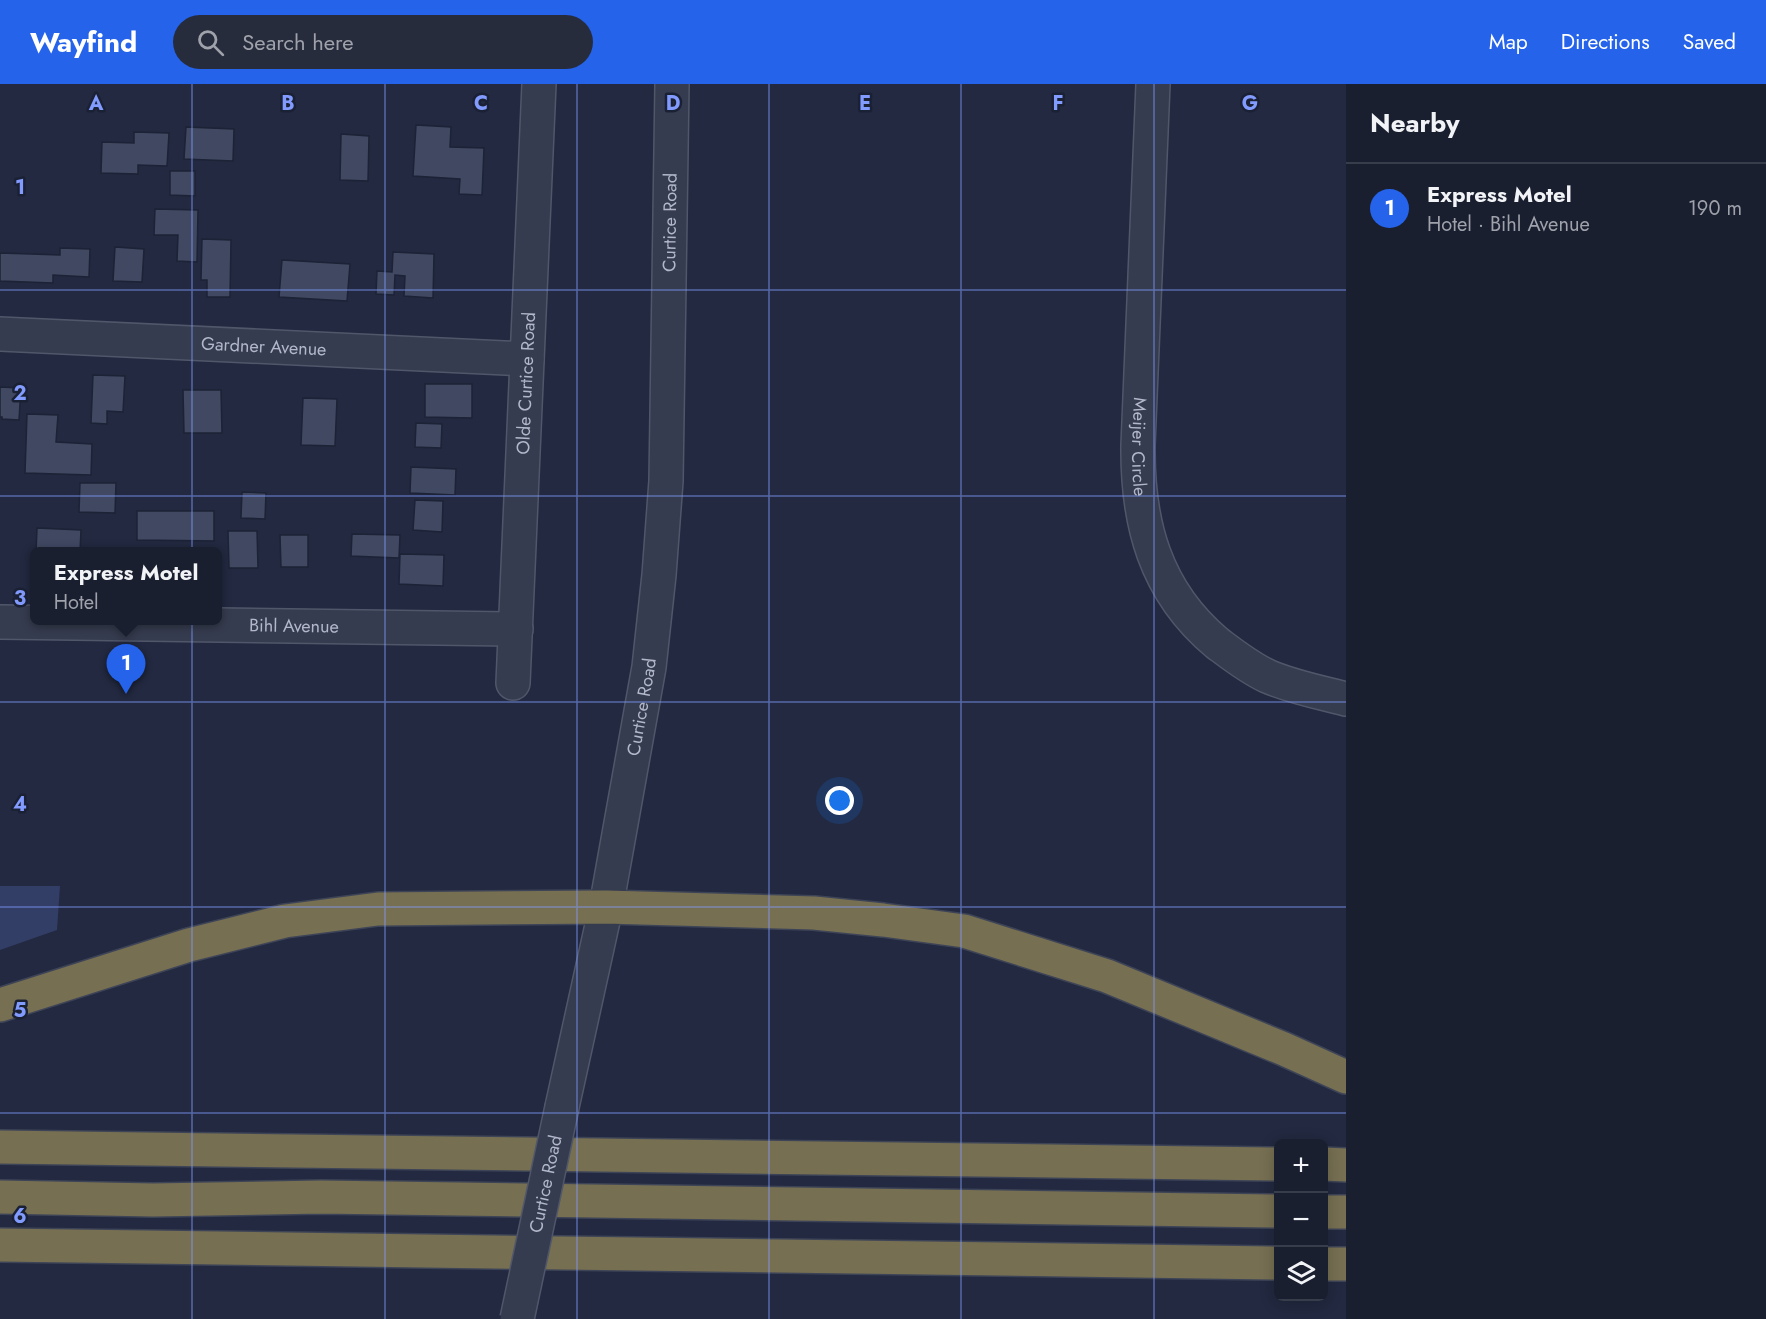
<!DOCTYPE html>
<html lang="en">
<head>
<meta charset="utf-8">
<style>
	body { margin:0; font-family:Jost,sans-serif; background:#272c3c; color:#f1f3f6 }
	.controls { position:absolute; right:18px; bottom:18px; display:grid; overflow:hidden; border-radius:9px; box-shadow:0 3px 15px #0003 }
	.controls button { width:54px; height:54px; display:grid; place-items:center; padding:0; border:0; border-bottom:2px solid #383d4c; background:#1a1f30; color:#f1f3f6; font:30px sans-serif }
	.you { position:absolute; left:840px; top:717px; width:21px; height:21px; margin:-15px; border:4px solid #fff; border-radius:50%; background:#1a73e8; box-shadow:0 0 0 9px #1a73e833 }
	.badge { display:grid; place-items:center; width:39px; height:39px; border-radius:50%; background:#2563eb; color:#fff; font-size:20px; font-weight:700 }
	.pin { position:absolute; translate:-50% -50px; filter:drop-shadow(0 2px 3px #0008) }
	.pin::after { content:''; position:absolute; top:32px; width:21px; height:18px; background:inherit; clip-path:polygon(0 0,100% 0,50% 100%) }
	.popup { position:absolute; left:30px; top:463px; width:192px; height:78px; box-sizing:border-box; display:grid; place-content:center; border-radius:9px; background:#1a1f30; filter:drop-shadow(0 2px 4px #0005); font-size:20px; white-space:nowrap; color:#9fa2ab }
	.popup b { font-size:22px; color:#f1f3f6 }
	.popup::after { content:''; position:absolute; left:50%; top:100%; margin-left:-12px; border:12px solid transparent; border-top-color:#1a1f30 }
	.list { margin:0; padding:0; list-style:none }
	h2 { display:flex; justify-content:space-between; align-items:center; height:78px; margin:0; padding:0 24px; font-size:26px }
	h2 small { font-size:20px; font-weight:400; color:#9fa2ab }
	.list li { display:grid; grid-template-columns:39px 1fr auto; gap:18px; align-items:center; box-sizing:border-box; height:90px; padding:0 24px; border-top:2px solid #383d4c }
	.list b { display:block; font-size:22px; white-space:nowrap }
	.list p { margin:0; font-size:20px; white-space:nowrap; color:#9fa2ab }
	.list em { font-size:20px; font-style:normal; color:#9fa2ab }
	.icon { flex:none; width:33px; height:33px; fill:none; stroke:currentColor; stroke-width:2; stroke-linecap:round; stroke-linejoin:round }
	.map { position:relative; flex:none; width:1346px; height:1235px; overflow:hidden }
	header { display:flex; align-items:center; gap:36px; box-sizing:border-box; height:84px; padding:0 30px; background:#2563eb; color:#fff }
	header strong { font-size:28px }
	nav { display:flex; gap:33px; margin-inline-start:auto; font-size:21px }
	.search { width:420px; height:54px; background:#272c3c; display:flex; align-items:center; gap:15px; box-sizing:border-box; padding:0 21px; border-radius:33px; color:#9fa2ab; font-size:22px }
	main { display:flex }
	aside { flex:1; background:#1a1f30 }
	.map>svg:first-child { display:block }
</style>
</head>
<body>
<header>
<strong>Wayfind</strong>
<div class="search"><svg class="icon" aria-label="search" viewBox="0 0 24 24"><circle cx="10" cy="10" r="6"/><path d="M15 15l6 6"/></svg>Search here</div>
<nav><a>Map</a><a>Directions</a><a>Saved</a></nav>
</header>
<main>
<div class="map">
<svg width="1346" height="1235" viewBox="0 0 1346 1235">
	<rect width="100%" height="100%" fill="#222940"/>
	<polygon fill="#323e66" points="0,802 60,802 57,846 0,866"/>
	<g fill="#404862" stroke="#1d2336" stroke-width="1.5">
		<polygon points="416,41 451,43 450,63 484,64 482,111 459,110 460,95 413,92"/>
		<polygon points="186,43 234,45 233,77 184,75"/>
		<polygon points="134,48 169,49 167,82 138,81 138,90 101,89 102,58 134,59"/>
		<polygon points="341,50 369,52 368,97 340,96"/>
		<polygon points="170,87 195,87 195,112 170,111"/>
		<polygon points="155,125 198,126 197,178 177,177 178,151 154,151"/>
		<polygon points="202,155 231,156 230,213 207,213 207,196 201,196"/>
		<polygon points="115,163 144,165 142,198 113,197"/>
		<polygon points="60,164 90,165 89,193 53,191 53,199 0,197 0,169 60,171"/>
		<polygon points="393,168 434,170 433,214 404,212 405,192 395,191 394,211 376,210 377,187 392,188"/>
		<polygon points="282,176 350,180 347,217 279,213"/>
		<polygon points="93,291 125,292 123,328 107,327 107,340 91,339"/>
		<polygon points="425,300 472,300 472,334 425,333"/>
		<polygon points="0,303 21,304 19,336 2,335 2,333 0,333"/>
		<polygon points="183,306 221,306 222,349 184,349"/>
		<polygon points="303,314 337,315 335,362 301,361"/>
		<polygon points="27,330 58,331 56,358 92,360 91,391 25,389"/>
		<polygon points="416,339 442,340 441,364 415,363"/>
		<polygon points="411,383 456,385 455,411 410,409"/>
		<polygon points="80,399 116,399 115,429 79,428"/>
		<polygon points="242,408 266,409 265,435 241,434"/>
		<polygon points="415,416 443,417 442,448 413,446"/>
		<polygon points="137,427 214,427 214,457 137,456"/>
		<polygon points="37,444 81,446 80,468 36,468"/>
		<polygon points="228,447 257,447 258,484 229,484"/>
		<polygon points="352,450 400,451 399,474 351,472"/>
		<polygon points="280,451 308,451 308,483 281,483"/>
		<polygon points="400,470 444,471 443,502 399,500"/>
	</g>
	<g fill="none" stroke-linecap="round" stroke-linejoin="round">
		<defs>
			<g id="minor">
				<path id="s1" d="M1153 0 1138 361C1137 439 1155 507 1217 559 1233 571 1248 583 1267 592 1292 603 1319 608 1346 615"/>
				<path id="s2" d="M0 250 527 275"/>
				<path id="s3" d="M0 538 516 545"/>
				<path id="s4" d="M513 599 539 0"/>
				<path id="s5" d="M562 1023 606 823 649 583 659 491 666 397 672 0"/>
			</g>
			<g id="highway">
				<polyline points="0,921 189,861 285,837 378,825 606,823 814,829 883,836 964,847 1107,892 1284,965 1346,993"/>
				<polyline points="0,1063 1278,1080"/>
				<polyline points="1324,1080 1346,1081"/>
				<polyline points="0,1113 153,1116 321,1113 1278,1127"/>
				<polyline points="1324,1128 1346,1128"/>
				<polyline points="0,1161 1278,1179"/>
				<polyline points="1324,1180 1346,1180"/>
			</g>
		</defs>
		<use href="#minor" stroke="#51576a" stroke-width="36"/>
		<use href="#highway" stroke="#3e4457" stroke-width="36"/>
		<use href="#minor" stroke="#363c4f" stroke-width="33"/>
		<use href="#highway" stroke="#766f52" stroke-width="33"/>
		<defs>
			<g id="minor-bridge">
				<path id="s6" d="M517 1235 562 1023"/>
			</g>
		</defs>
		<use href="#minor-bridge" stroke="#51576a" stroke-width="36" stroke-linecap="butt"/>
		<use href="#minor-bridge" stroke="#363c4f" stroke-width="33"/>
	</g>
	<path fill="none" stroke="#829bff" stroke-width="1.5" stroke-opacity="0.55" d="M192 0V1235M385 0V1235M577 0V1235M769 0V1235M961 0V1235M1154 0V1235M0 206H1346M0 412H1346M0 618H1346M0 823H1346M0 1029H1346"/>
	<g text-anchor="middle" stroke-width="5" stroke-linejoin="round" paint-order="stroke">
		<g font-size="18" fill="#b2b7ca" stroke="#1b2134">
			<text dy="6" stroke="none"><textPath href="#s5" startOffset="894">Curtice Road</textPath></text>
			<text dy="6" stroke="none"><textPath href="#s2" startOffset="264">Gardner Avenue</textPath></text>
			<text dy="6" stroke="none"><textPath href="#s4" startOffset="300">Olde Curtice Road</textPath></text>
			<text dy="6" stroke="none"><textPath href="#s1" startOffset="363">Meijer Circle</textPath></text>
			<text dy="6" stroke="none"><textPath href="#s3" startOffset="294">Bihl Avenue</textPath></text>
			<text dy="6" stroke="none"><textPath href="#s5" startOffset="408">Curtice Road</textPath></text>
			<text dy="6" stroke="none"><textPath href="#s6" startOffset="138">Curtice Road</textPath></text>
		</g>
	</g>
	<g font-size="20" text-anchor="middle" font-weight="bold" fill="#829bff" stroke="#1b2134" stroke-width="5" stroke-linejoin="round" paint-order="stroke">
		<text x="96" y="26">A</text>
		<text x="288" y="26">B</text>
		<text x="481" y="26">C</text>
		<text x="673" y="26">D</text>
		<text x="865" y="26">E</text>
		<text x="1058" y="26">F</text>
		<text x="1250" y="26">G</text>
		<text x="20" y="110">1</text>
		<text x="20" y="316">2</text>
		<text x="20" y="521">3</text>
		<text x="20" y="727">4</text>
		<text x="20" y="933">5</text>
		<text x="20" y="1139">6</text>
	</g>
</svg>
<div class="controls">
<button>+</button>
<button>−</button>
<button><svg class="icon" aria-label="layers" viewBox="0 0 24 24"><path d="M12 4l9 5-9 5-9-5zM3 14l9 5 9-5"/></svg></button>
</div>
<div class="you"></div>
<div class="pin badge" style="left:126px;top:610px">1</div>
<div class="popup"><b>Express Motel</b>Hotel</div>
</div>
<aside>
<h2>Nearby<small></small></h2>
<ul class="list">
<li><span class="badge">1</span><div><b>Express Motel</b><p>Hotel · Bihl Avenue</p></div><em>190 m</em></li>
</ul>
</aside>
</main>
</body>
</html>
